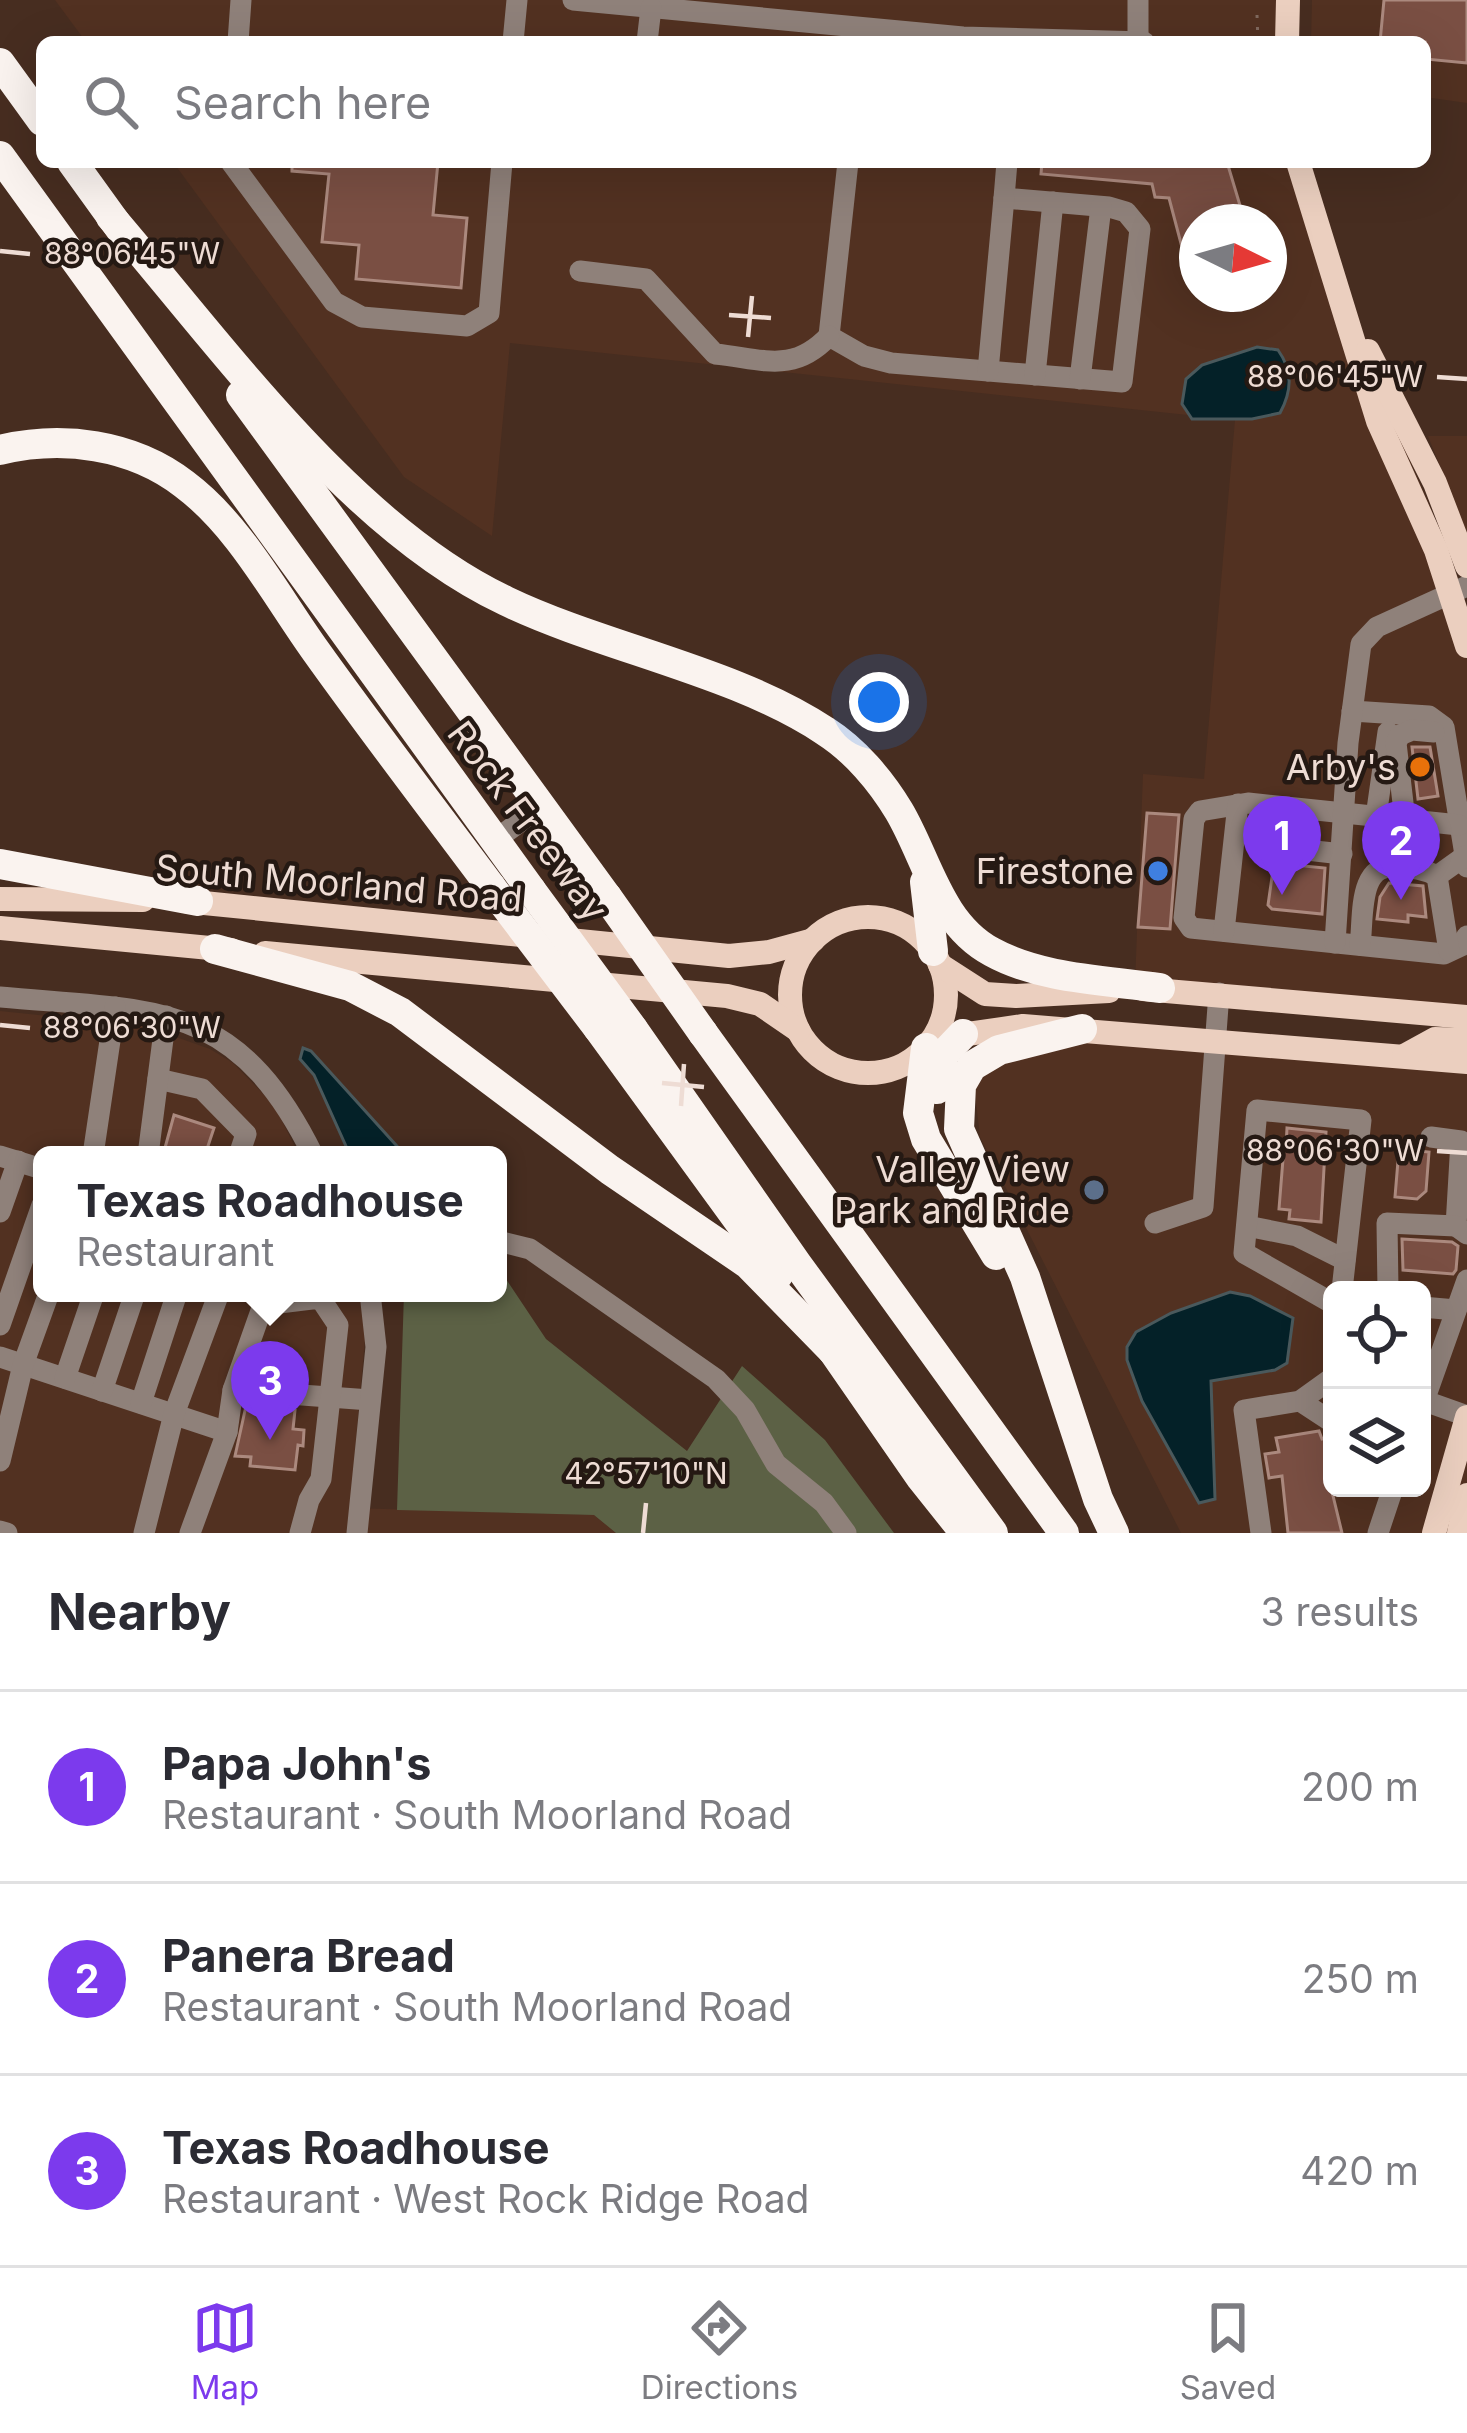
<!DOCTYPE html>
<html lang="en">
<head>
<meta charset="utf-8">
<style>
	body { margin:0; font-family:Inter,sans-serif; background:#f7f7f7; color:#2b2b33 }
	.controls { position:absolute; right:36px; bottom:36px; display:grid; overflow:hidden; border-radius:18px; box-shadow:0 12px 48px #0002 }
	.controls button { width:108px; height:108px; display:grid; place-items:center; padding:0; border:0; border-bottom:3px solid #e1e1e2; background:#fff; color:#2b2b33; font:60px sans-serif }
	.compass { position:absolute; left:1179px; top:204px; width:108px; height:108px; border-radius:50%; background:#fff; box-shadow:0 12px 48px #0002; rotate:95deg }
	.you { position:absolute; left:879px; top:702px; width:42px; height:42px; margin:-30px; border:9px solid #fff; border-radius:50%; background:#1a73e8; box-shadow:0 0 0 18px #1a73e833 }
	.badge { display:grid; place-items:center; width:78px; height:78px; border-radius:50%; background:#7c3aed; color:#fff; font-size:39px; font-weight:700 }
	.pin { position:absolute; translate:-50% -99px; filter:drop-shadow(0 3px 6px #0008) }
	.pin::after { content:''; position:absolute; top:63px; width:42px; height:36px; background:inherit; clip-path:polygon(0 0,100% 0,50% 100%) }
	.popup { position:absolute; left:33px; top:1146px; width:474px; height:156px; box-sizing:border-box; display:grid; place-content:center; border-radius:18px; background:#fff; filter:drop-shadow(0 3px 9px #0005); font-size:39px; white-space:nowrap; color:#7c7c81 }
	.popup b { font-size:45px; color:#2b2b33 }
	.popup::after { content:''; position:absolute; left:50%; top:100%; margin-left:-24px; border:24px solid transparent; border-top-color:#fff }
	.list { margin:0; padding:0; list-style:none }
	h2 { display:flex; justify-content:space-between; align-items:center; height:156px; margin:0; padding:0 48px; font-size:51px }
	h2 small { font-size:39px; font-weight:400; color:#7c7c81 }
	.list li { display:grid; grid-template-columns:78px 1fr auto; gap:36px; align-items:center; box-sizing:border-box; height:192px; padding:0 48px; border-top:3px solid #e1e1e2 }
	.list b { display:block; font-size:45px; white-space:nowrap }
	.list p { margin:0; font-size:39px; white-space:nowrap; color:#7c7c81 }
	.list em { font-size:39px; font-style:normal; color:#7c7c81 }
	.icon { flex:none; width:66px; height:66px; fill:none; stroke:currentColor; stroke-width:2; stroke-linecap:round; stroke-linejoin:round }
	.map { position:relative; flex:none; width:1467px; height:1533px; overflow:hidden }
	.search { position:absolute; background:#fff; box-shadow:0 12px 48px #0002; left:36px; right:36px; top:36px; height:132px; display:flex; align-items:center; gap:30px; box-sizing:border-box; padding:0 42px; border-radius:18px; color:#7c7c81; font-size:45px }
	.sheet { height:732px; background:#fff }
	nav { display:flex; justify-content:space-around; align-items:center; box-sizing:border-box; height:168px; border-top:3px solid #e1e1e2; background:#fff; font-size:33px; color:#7c7c81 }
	nav a { display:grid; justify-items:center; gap:6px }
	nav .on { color:#7c3aed }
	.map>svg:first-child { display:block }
</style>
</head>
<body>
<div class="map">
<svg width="1467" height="1533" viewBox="0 0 1467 1533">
	<rect width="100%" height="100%" fill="#472d20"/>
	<g fill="#523121" fill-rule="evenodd">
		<polygon points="55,0 1288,0 1287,42 86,42"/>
		<polygon points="1312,0 1467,0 1467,103 1425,97 1425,42 1311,42"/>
		<path d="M173 162H1298L1390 416 1428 501 1467 608V1017L1135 984 1143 774 1204 779 1235 420 510 343 492 536 404 477ZM1197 222H1269V294H1197Z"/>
		<polygon points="1428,436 1467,436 1467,533"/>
		<polygon points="0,1011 145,1026 210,1049 233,1063 274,1105 299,1155 42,1155 42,1293 360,1293 365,1338 350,1508 594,1515 616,1533 0,1533"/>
		<path d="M1082 1029 1467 1062V1533H1181L980 1137 972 1066ZM1332 1290H1422V1488H1332Z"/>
	</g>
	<polygon fill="#5c6145" points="498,1267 546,1339 687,1451 742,1366 825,1440 894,1533 616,1533 594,1515 397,1510 404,1293 498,1293"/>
	<g fill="#042128" stroke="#4a595c" stroke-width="3">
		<path d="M1257 347 1278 350C1293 371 1292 391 1280 413L1252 419H1192L1182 404 1186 379 1202 365Z"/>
		<polygon points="303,1048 311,1051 405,1155 350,1155 314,1075 300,1059"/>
		<polygon points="1230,1292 1250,1296 1293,1318 1287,1363 1275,1370 1211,1381 1215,1499 1199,1503 1142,1401 1127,1360 1127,1347 1136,1332 1171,1313"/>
	</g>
	<g fill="#7a4f43" stroke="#ab897e" stroke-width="3">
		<polygon points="1384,0 1467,0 1467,63 1425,59 1425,42 1380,42"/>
		<polygon points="292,162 438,162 433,215 467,218 461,288 356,279 359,245 322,242 329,174 292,171"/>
		<polygon points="1042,162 1227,162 1245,222 1197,222 1197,288 1193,289 1169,198 1155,197 1152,184 1041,174"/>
		<polygon points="1412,747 1430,747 1438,796 1418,799"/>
		<polygon points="1147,813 1179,815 1170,929 1138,927"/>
		<polygon points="1274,863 1325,868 1322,914 1272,909 1268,905"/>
		<polygon points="1389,883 1423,886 1426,917 1408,915 1408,922 1377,919 1380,897"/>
		<polygon points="174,1115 214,1128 205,1155 163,1155"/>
		<polygon points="1287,1128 1326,1132 1321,1222 1289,1219 1290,1210 1279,1209 1283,1159 1278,1159 1279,1146 1286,1147"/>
		<polygon points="1399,1149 1429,1152 1426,1191 1417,1199 1395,1197"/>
		<polygon points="1402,1239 1452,1242 1458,1246 1456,1270 1453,1274 1403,1270"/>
		<polygon points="246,1406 295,1410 293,1429 304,1430 303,1446 298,1445 295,1470 250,1466 251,1457 235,1456"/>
		<polygon points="1319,1431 1322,1439 1327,1438 1332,1469 1328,1475 1342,1533 1288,1533 1282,1476 1269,1478 1265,1454 1279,1452 1276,1438"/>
	</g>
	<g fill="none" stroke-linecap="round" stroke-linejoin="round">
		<polyline stroke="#80695e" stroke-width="3" stroke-dasharray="3 9" stroke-linecap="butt" points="1257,15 1258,42"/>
		<g stroke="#8f817a" stroke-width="21">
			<polyline points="573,0 963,37 1144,42"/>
			<polyline points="238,42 241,0"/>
			<polyline points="513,42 517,0"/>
			<polyline points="647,42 651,8"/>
			<polyline points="1138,42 1138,0"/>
			<polyline points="231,162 334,302 362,317 467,326 489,313 502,162"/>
			<polyline points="848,162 829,336 864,356 891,363 1122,382 1140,229 1126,212 1109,207 1004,198 1007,162"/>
			<path d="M580 271 646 279 715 354C764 359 793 374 829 336"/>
			<polyline points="988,371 1004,198"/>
			<polyline points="1035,375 1053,202"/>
			<polyline points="1080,379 1101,207"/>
			<polyline points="1352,711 1429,716 1444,727 1467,867"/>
			<polyline points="1376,817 1388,732"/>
			<polyline points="1405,820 1396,743 1400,735 1412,730 1434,732"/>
			<polyline points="1459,825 1248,803 1200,811 1194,819 1184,918 1191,928 1444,954 1461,946 1467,936"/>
			<polyline points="494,841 540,807"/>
			<polyline points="1270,846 1342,854"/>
			<polyline points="1224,931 1238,804"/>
			<polyline points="1335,943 1348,743 1361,644 1377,627 1467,586"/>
			<path d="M1360 945C1364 916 1357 862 1398 867 1412 868 1424 869 1437 876"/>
			<polyline points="1449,951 1437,876 1465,856"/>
			<path d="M0 997C155 1011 236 999 313 1155"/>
			<polyline points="158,1079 202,1089 246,1134 239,1155"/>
			<polyline points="1431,1137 1461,1141 1456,1226 1467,1234"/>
			<polyline points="93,1155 115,1007"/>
			<polyline points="148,1155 166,1016"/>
			<polyline points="0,1156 42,1169"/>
			<polyline points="0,1212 18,1161"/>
			<polyline points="1155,1223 1203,1207 1219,993"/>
			<polyline points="1247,1226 1297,1236 1345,1260"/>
			<polyline points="498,1241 530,1249 716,1379 745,1410 776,1464 824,1503 846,1533"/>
			<polyline points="1388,1290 1387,1223 1456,1226"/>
			<polyline points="1332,1303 1244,1253 1257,1110 1361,1120 1342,1290"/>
			<polyline points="1422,1307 1456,1310"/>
			<polyline points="0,1325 42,1205"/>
			<polyline points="0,1357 227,1432"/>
			<polyline points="65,1378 94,1293"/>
			<polyline points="233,1390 370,1400"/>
			<polyline points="102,1391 135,1293"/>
			<polyline points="1422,1400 1467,1416"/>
			<polyline points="1300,1401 1332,1422"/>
			<polyline points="1424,1401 1467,1280"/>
			<polyline points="141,1403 177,1293"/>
			<polyline points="0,1461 23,1365 49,1293"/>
			<polyline points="0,1531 7,1533"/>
			<polyline points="144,1533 174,1414 219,1293"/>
			<polyline points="190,1533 227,1432 233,1390 263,1305 320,1298 338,1325 321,1479 309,1500 300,1533"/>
			<polyline points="357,1533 376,1347 370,1293"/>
			<polyline points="1261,1533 1244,1410 1300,1401 1332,1378"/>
			<polyline points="1378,1533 1393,1488"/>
		</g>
		<g stroke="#ebcfbf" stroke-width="24">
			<polyline points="1287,42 1288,0"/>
			<polyline points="1298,162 1378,421 1436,550 1467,646"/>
			<polyline points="1368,351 1435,483 1467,566"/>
			<polyline points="0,899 143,900"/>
			<polyline points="184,901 729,956 769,952 813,940"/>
			<circle cx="868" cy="995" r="78"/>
			<polyline points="0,928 231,950"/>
			<polyline points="265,953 727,996 760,1004 798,1030"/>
			<polyline points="940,965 985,994 1016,996 1109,991"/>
			<polyline points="1143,989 1467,1017"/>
			<polyline points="947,1037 1023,1026 1467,1062"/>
			<polyline points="1404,1056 1435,1039 1467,1040"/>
			<polyline points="1434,1533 1467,1417"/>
			<polyline points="1459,1533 1467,1495"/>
		</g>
		<g stroke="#faf3ef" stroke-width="30">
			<polyline points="0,63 42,121"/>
			<polyline points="0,156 531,890"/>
			<polyline points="72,162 121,230"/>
			<path d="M111 217C222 346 351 528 506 601 604 648 735 671 825 731 855 750 881 781 899 811 927 858 939 924 992 952 1041 979 1105 980 1160 988"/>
			<polyline points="241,395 607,897"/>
			<path d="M0 450C62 435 132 444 184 484 239 525 275 594 315 650 372 730 432 808 491 887"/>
			<polyline points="0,864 198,901"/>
			<polyline points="925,882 933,951"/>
			<polyline points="215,949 350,986 400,1012 610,1170 748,1264 833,1351"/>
			<polyline points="598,1028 778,1275"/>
			<polyline points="633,1029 797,1264 993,1533"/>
			<polyline points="1082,1029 999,1050 972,1066 961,1085 959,1129 1025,1277 1098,1499 1114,1533"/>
			<polyline points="703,1033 1064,1533"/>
			<polyline points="926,1048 918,1113 926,1139 996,1255"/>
			<polyline points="937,1089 944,1054 963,1034"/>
			<polyline points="824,1338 921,1478 965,1533"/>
		</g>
		<g stroke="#faf3ef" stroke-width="30">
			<polyline points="491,887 598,1028"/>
			<polyline points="531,890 633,1029"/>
			<polyline points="607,897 703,1033"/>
		</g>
	</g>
	<path fill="none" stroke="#eedcd4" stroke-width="4.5" d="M0 251 30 254M729 315 771 318M748 337 752 296M1437 377 1467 379M0 1025 30 1028M662 1083 704 1087M681 1106 684 1064M1437 1151 1467 1153M643 1533 646 1503"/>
	<circle fill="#e8710a" stroke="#251913" stroke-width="4.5" cx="1420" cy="767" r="12"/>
	<circle fill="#3f7fe0" stroke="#251913" stroke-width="4.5" cx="1158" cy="871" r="12"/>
	<circle fill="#5c6f8a" stroke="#251913" stroke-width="4.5" cx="1094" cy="1190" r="12"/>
	<g text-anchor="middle" stroke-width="9" stroke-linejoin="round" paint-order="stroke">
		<g font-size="36" fill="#eedcd4" stroke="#251913" text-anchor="end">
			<text x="1396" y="780">Arby's</text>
			<text x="1134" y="884">Firestone</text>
			<text x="1070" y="1182">Valley View<tspan x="1070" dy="41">Park and Ride</tspan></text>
		</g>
		<g font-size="36" fill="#eedcd4" stroke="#251913">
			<text transform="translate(528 821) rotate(53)" y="13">Rock Freeway</text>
			<text transform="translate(339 883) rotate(5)" y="13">South Moorland Road</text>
		</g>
	</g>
	<g font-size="30" text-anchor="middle" fill="#eedcd4" stroke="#251913" stroke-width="9" stroke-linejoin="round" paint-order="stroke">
		<text x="132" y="264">88°06'45"W</text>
		<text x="1335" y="387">88°06'45"W</text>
		<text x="132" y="1038">88°06'30"W</text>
		<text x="1335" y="1161">88°06'30"W</text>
		<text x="646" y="1484">42°57'10"N</text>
	</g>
</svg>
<div class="controls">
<button><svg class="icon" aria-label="locate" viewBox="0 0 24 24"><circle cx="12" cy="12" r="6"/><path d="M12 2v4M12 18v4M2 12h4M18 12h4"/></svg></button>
<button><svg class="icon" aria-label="layers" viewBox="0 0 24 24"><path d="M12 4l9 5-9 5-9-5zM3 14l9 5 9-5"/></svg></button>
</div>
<svg class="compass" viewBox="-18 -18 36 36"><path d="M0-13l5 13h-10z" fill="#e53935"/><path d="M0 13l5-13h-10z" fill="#7c7c81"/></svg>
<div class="you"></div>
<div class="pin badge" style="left:1282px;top:895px">1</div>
<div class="pin badge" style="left:1401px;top:900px">2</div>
<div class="pin badge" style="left:270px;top:1440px">3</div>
<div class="popup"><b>Texas Roadhouse</b>Restaurant</div>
<div class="search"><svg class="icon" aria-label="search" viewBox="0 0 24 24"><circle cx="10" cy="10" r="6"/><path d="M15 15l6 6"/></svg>Search here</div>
</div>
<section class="sheet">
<h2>Nearby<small>3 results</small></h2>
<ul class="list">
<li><span class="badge">1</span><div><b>Papa John's</b><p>Restaurant · South Moorland Road</p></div><em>200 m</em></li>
<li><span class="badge">2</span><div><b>Panera Bread</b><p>Restaurant · South Moorland Road</p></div><em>250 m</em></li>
<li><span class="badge">3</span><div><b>Texas Roadhouse</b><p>Restaurant · West Rock Ridge Road</p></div><em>420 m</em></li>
</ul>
</section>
<nav>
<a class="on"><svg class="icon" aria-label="map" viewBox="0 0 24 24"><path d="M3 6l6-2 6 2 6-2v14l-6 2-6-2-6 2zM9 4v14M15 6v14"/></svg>Map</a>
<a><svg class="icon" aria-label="directions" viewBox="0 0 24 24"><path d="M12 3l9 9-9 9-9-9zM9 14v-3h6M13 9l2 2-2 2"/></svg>Directions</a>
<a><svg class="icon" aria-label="saved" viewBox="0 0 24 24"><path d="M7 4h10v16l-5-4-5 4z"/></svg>Saved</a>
</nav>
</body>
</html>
